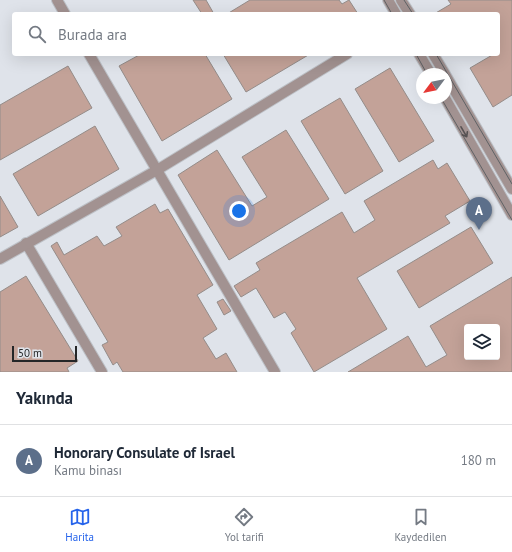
<!DOCTYPE html>
<html lang="tr">
<head>
<meta charset="utf-8">
<style>
	body { margin:0; font-family:"PT Sans",sans-serif; background:#f2f2f3; color:#1f2937 }
	.controls { position:absolute; right:12px; bottom:12px; display:grid; overflow:hidden; border-radius:4px; box-shadow:0 4px 16px #0002 }
	.controls button { width:36px; height:36px; display:grid; place-items:center; padding:0; border:0; border-bottom:1px solid #e0e1e3; background:#fff; color:#1f2937; font:20px sans-serif }
	.compass { position:absolute; left:416px; top:68px; width:36px; height:36px; border-radius:50%; background:#fff; box-shadow:0 4px 16px #0002; rotate:238deg }
	.scale { position:absolute; left:12px; bottom:10px; width:65px; box-sizing:border-box; padding-left:4px; border:2px solid #242628; border-top:0; font-size:11px; line-height:14px; white-space:nowrap; color:#242628; -webkit-text-stroke:3px #dfe3ea; paint-order:stroke }
	.you { position:absolute; left:239px; top:211px; width:14px; height:14px; margin:-10px; border:3px solid #fff; border-radius:50%; background:#1a73e8; box-shadow:0 0 0 6px #1a73e833 }
	.badge { display:grid; place-items:center; width:26px; height:26px; border-radius:50%; background:#2563eb; color:#fff; font-size:13px; font-weight:700 }
	.pin { position:absolute; translate:-50% -33px; filter:drop-shadow(0 1px 2px #0008) }
	.pin::after { content:''; position:absolute; top:21px; width:14px; height:12px; background:inherit; clip-path:polygon(0 0,100% 0,50% 100%) }
	.list { margin:0; padding:0; list-style:none }
	h2 { display:flex; justify-content:space-between; align-items:center; height:52px; margin:0; padding:0 16px; font-size:17px }
	h2 small { font-size:13px; font-weight:400; color:#747a83 }
	.list li { display:grid; grid-template-columns:26px 1fr auto; gap:12px; align-items:center; box-sizing:border-box; height:72px; padding:0 16px; border-top:1px solid #e0e1e3 }
	.list b { display:block; font-size:15px; white-space:nowrap }
	.list p { margin:0; font-size:13px; white-space:nowrap; color:#747a83 }
	.list em { font-size:13px; font-style:normal; color:#747a83 }
	.icon { flex:none; width:22px; height:22px; fill:none; stroke:currentColor; stroke-width:2; stroke-linecap:round; stroke-linejoin:round }
	.map { position:relative; flex:none; width:512px; height:372px; overflow:hidden }
	.search { position:absolute; background:#fff; box-shadow:0 4px 16px #0002; left:12px; right:12px; top:12px; height:44px; display:flex; align-items:center; gap:10px; box-sizing:border-box; padding:0 14px; border-radius:4px; color:#747a83; font-size:15px }
	.sheet { height:124px; background:#fff }
	nav { display:flex; justify-content:space-around; align-items:center; box-sizing:border-box; height:56px; border-top:1px solid #e0e1e3; background:#fff; font-size:11px; color:#747a83 }
	nav a { display:grid; justify-items:center; gap:2px }
	nav .on { color:#2563eb }
	.map>svg:first-child { display:block }
</style>
</head>
<body>
<div class="map">
<svg width="512" height="372" viewBox="0 0 512 372">
	<rect width="100%" height="100%" fill="#dfe3ea"/>
	<g fill="#c3a298" stroke="#948c89" fill-rule="evenodd">
		<polygon points="193,0 206,0 214,14 202,14"/>
		<polygon points="250,0 339,0 342,4 349,0 358,14 227,14"/>
		<polygon points="448,0 512,0 512,95 493,107 470,68 494,54 498,54 498,14 434,14 451,4"/>
		<polygon points="141,54 205,54 232,99 162,141 119,66"/>
		<polygon points="223,54 310,54 246,92"/>
		<polygon points="68,66 92,108 0,160 0,105"/>
		<polygon points="390,68 434,141 399,162 355,89"/>
		<polygon points="340,98 383,171 345,194 301,121"/>
		<polygon points="95,126 119,169 38,216 13,174"/>
		<polygon points="286,130 329,199 229,260 178,175 217,150 252,206 267,197 242,157"/>
		<polygon points="433,160 438,169 447,163 470,201 445,216 450,223 357,278 387,329 314,372 291,333 296,329 285,312 274,318 256,288 241,297 234,286 260,270 256,263 342,212 354,233 375,220 364,201"/>
		<polygon points="0,196 18,227 0,237"/>
		<polygon points="155,204 160,213 168,209 213,285 197,295 217,329 203,338 216,359 226,353 237,372 123,372 117,362 113,365 102,345 108,342 51,246 57,242 64,255 97,236 104,246 122,236 116,227"/>
		<polygon points="471,227 493,263 419,308 397,271"/>
		<polygon points="26,276 78,361 67,368 69,372 0,372 0,292"/>
		<path d="M512 277V372H348L408 336 426 367 447 355 430 326ZM467 327H497V357H467Z"/>
		<polygon points="223,299 231,311 224,315 217,302"/>
	</g>
	<g fill="none" stroke-linecap="round" stroke-linejoin="round">
		<defs>
			<g id="tertiary">
				<polyline points="57,0 65,14"/>
				<polyline points="388,0 396,14"/>
				<polyline points="401,0 410,14"/>
				<polyline points="89,54 275,372"/>
				<polyline points="419,54 431,74"/>
				<polyline points="433,54 445,74"/>
				<polyline points="446,76 512,189"/>
				<polyline points="445,98 512,215"/>
				<polyline points="26,243 102,372"/>
				<polyline points="0,259 157,170 347,54"/>
			</g>
		</defs>
		<use href="#tertiary" stroke="#bdc1c7" stroke-width="12"/>
		<use href="#tertiary" stroke="#a29291" stroke-width="10"/>
		<g stroke="#5f6265" stroke-width="1">
			<polyline points="384,0 392,14"/>
			<polyline points="404,0 413,14"/>
			<polyline points="416,54 427,74"/>
			<polyline points="436,54 512,184"/>
			<polyline points="441,98 512,220"/>
		</g>
	</g>
	<defs><path id="oneway-shaft" d="M-6 0H5M1.5-3L5.5 0L1.5 3" fill="none" stroke-width="1.6" stroke-linecap="round" stroke-linejoin="round"/></defs>
	<use stroke="#565152" href="#oneway-shaft" transform="translate(464 132) rotate(60)"/>
</svg>
<div class="controls">
<button><svg class="icon" aria-label="layers" viewBox="0 0 24 24"><path d="M12 4l9 5-9 5-9-5zM3 14l9 5 9-5"/></svg></button>
</div>
<svg class="compass" viewBox="-18 -18 36 36"><path d="M0-13l5 13h-10z" fill="#e53935"/><path d="M0 13l5-13h-10z" fill="#747a83"/></svg>
<div class="scale">50 m</div>
<div class="you"></div>
<div class="pin badge" style="left:479px;top:230px;background:#5c6f8a">A</div>
<div class="search"><svg class="icon" aria-label="search" viewBox="0 0 24 24"><circle cx="10" cy="10" r="6"/><path d="M15 15l6 6"/></svg>Burada ara</div>
</div>
<section class="sheet">
<h2>Yakında<small></small></h2>
<ul class="list">
<li><span class="badge" style="background:#5c6f8a">A</span><div><b>Honorary Consulate of Israel</b><p>Kamu binası</p></div><em>180 m</em></li>
</ul>
</section>
<nav>
<a class="on"><svg class="icon" aria-label="map" viewBox="0 0 24 24"><path d="M3 6l6-2 6 2 6-2v14l-6 2-6-2-6 2zM9 4v14M15 6v14"/></svg>Harita</a>
<a><svg class="icon" aria-label="directions" viewBox="0 0 24 24"><path d="M12 3l9 9-9 9-9-9zM9 14v-3h6M13 9l2 2-2 2"/></svg>Yol tarifi</a>
<a><svg class="icon" aria-label="saved" viewBox="0 0 24 24"><path d="M7 4h10v16l-5-4-5 4z"/></svg>Kaydedilen</a>
</nav>
</body>
</html>
